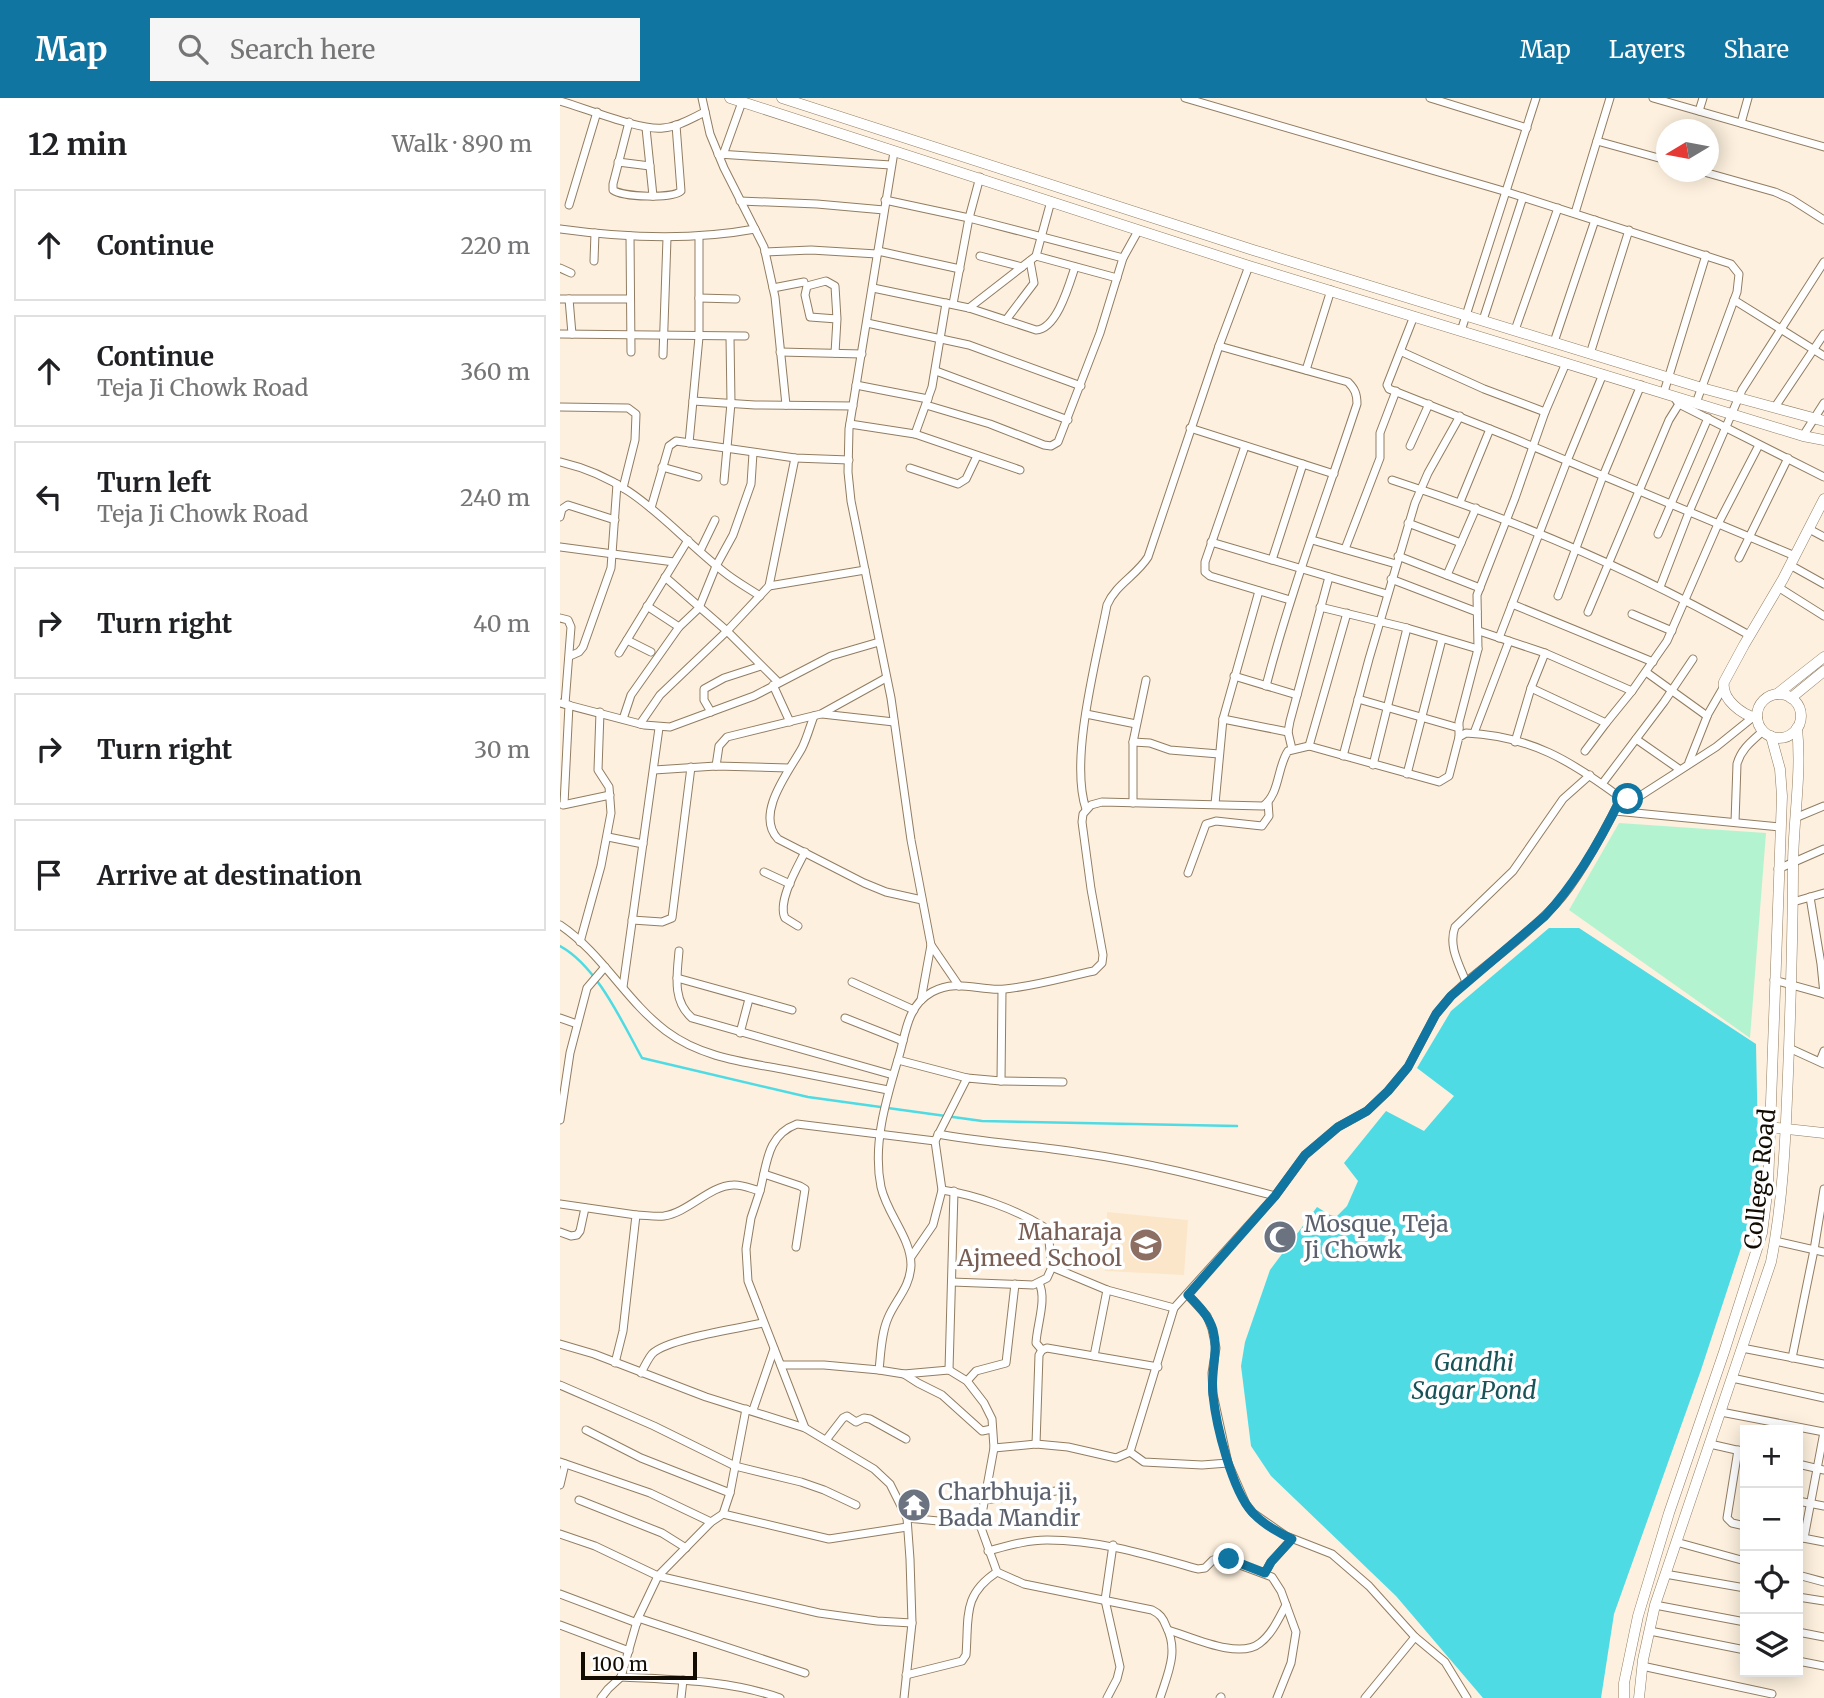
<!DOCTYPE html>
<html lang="en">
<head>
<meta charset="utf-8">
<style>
	body { margin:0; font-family:Merriweather,serif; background:#f6f6f6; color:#202124 }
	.controls { position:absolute; right:21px; bottom:21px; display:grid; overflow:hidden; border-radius:0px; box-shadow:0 4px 18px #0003 }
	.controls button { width:63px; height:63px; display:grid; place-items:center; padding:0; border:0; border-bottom:2px solid #e0e0e0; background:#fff; color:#202124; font:35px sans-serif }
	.compass { position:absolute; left:1096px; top:21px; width:63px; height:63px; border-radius:50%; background:#fff; box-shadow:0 4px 18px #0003; rotate:260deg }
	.scale { position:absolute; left:21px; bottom:18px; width:116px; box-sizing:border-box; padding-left:7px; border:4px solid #130c03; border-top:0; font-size:19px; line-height:24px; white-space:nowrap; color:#130c03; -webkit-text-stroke:5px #fff; paint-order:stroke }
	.stop { position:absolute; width:21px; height:21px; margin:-16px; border:5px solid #1175a1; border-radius:50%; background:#fff }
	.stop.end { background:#1175a1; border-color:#fff; box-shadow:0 2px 7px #0008 }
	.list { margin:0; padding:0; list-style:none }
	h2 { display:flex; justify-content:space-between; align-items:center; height:91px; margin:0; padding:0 28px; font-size:30px }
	h2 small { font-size:23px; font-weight:400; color:#757577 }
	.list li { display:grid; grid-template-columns:46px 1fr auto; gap:21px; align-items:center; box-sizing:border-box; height:112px; margin:0 14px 14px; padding:0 14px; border:2px solid #e0e0e0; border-radius:0px }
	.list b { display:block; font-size:26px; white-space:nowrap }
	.list p { margin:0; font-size:23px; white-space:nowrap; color:#757577 }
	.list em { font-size:23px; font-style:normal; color:#757577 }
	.icon { flex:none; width:38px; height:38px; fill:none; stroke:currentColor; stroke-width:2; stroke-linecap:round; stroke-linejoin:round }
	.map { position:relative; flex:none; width:1264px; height:1600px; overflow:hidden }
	header { display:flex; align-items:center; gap:42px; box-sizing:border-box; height:98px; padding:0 35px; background:#1175a1; color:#fff }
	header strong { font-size:33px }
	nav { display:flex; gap:38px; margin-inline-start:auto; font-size:24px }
	.search { width:490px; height:63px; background:#f6f6f6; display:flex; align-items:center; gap:18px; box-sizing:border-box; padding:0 24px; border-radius:0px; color:#757577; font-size:26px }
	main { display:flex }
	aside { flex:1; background:#fff }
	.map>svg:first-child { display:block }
</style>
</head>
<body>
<header>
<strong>Map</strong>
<div class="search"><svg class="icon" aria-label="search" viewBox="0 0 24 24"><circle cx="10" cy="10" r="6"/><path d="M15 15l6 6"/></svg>Search here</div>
<nav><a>Map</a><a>Layers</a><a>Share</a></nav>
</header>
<main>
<aside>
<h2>12 min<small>Walk · 890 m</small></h2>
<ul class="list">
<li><svg class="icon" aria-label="ahead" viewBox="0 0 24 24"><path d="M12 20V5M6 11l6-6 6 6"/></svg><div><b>Continue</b></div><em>220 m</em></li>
<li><svg class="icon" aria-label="ahead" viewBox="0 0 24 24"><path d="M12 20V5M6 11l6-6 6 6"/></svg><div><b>Continue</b><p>Teja Ji Chowk Road</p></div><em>360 m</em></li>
<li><svg class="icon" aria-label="left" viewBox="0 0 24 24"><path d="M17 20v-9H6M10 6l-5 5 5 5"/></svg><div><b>Turn left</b><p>Teja Ji Chowk Road</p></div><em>240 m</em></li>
<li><svg class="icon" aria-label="right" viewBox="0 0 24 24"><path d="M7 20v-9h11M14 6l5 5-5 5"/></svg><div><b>Turn right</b></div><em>40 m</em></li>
<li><svg class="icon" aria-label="right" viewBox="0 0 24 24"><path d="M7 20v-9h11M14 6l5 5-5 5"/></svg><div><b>Turn right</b></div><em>30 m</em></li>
<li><svg class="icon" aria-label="arrive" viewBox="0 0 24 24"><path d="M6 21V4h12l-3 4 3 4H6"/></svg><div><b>Arrive at destination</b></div></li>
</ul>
</aside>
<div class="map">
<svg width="1264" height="1600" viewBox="0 0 1264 1600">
	<rect width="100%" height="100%" fill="#fdf0de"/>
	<polygon fill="#fce6ca" points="547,1114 628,1122 624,1177 545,1173"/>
	<polygon fill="#b4f3d0" points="1059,725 1206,735 1190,940 1009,812"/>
	<polygon fill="#4fdbe4" points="989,830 1019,830 1196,946 1199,1095 1141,1272 1054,1516 1041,1600 923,1600 836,1498 711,1378 691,1348 681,1268 685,1244 710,1172 757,1109 770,1117 777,1118 787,1108 798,1083 784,1065 826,1013 864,1033 894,998 857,970 891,913"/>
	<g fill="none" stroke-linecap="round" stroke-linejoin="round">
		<path stroke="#4fdbe4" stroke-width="2.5" d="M0 848C37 868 62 924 82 960L248 999 422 1023 677 1028"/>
		<defs>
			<g id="street">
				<polyline points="142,0 150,36 164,70 204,149 215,199 226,307"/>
				<polyline points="625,0 947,94 1171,166 1179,176 1177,194 1136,305"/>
				<polyline points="870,0 967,30"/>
				<polyline points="1093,0 1264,49"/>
				<path d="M0 3C25 10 81 33 103 30 118 29 132 20 145 14"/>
				<polyline points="1139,13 1143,0"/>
				<path d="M69 24 53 86V92C63 99 112 101 121 93L116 27"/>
				<polyline points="1181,25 1188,0"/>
				<polyline points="86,30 93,98"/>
				<polyline points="1037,43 1106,62"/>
				<polyline points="334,54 289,331 288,374 291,403 331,600 351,742 371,847 361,902"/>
				<polyline points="158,56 331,67"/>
				<polyline points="163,57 182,4"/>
				<polyline points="58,64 90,68"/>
				<polyline points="1144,74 1215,94 1231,101 1264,122"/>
				<polyline points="325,102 409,120 563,160"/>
				<polyline points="180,103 257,106 324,112"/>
				<polyline points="9,107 37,14"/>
				<polyline points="1015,115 1050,0"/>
				<path d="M0 131C65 140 130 143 195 131"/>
				<polyline points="70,138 71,254"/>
				<polyline points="318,153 400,171"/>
				<polyline points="205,154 251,152 317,156"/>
				<polyline points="420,158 462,169"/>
				<polyline points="476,158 557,180"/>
				<polyline points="34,163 35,135"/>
				<polyline points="0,170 11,175"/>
				<polyline points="213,190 244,184"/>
				<path d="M313 190 409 210 476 232C497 231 509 187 515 169"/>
				<polyline points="139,200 176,201"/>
				<polyline points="0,201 70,201"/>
				<polyline points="9,201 12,236"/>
				<polyline points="1174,202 1264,258"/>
				<polyline points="393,206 409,120 420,79"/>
				<polyline points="409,210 476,158 491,103"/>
				<polyline points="854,218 827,287 829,291 955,341 1235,458"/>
				<polyline points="446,222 474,185 470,163"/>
				<polyline points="923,222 963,99"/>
				<polyline points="307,225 409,247 521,288"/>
				<polyline points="955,232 998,110"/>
				<polyline points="901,233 976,0"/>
				<polyline points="0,236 185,238"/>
				<polyline points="994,244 1035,122"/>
				<path d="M659 248 788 284C795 291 797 296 797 306 766 400 731 492 706 588"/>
				<polyline points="220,254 302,256"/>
				<polyline points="842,254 924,291 985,314"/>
				<polyline points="275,255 277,221 275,188 266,183 247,188 245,197 250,219 277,221"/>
				<polyline points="1030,256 1069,132"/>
				<polyline points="103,257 107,140"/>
				<polyline points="746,272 771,192"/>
				<polyline points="376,273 508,322"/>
				<polyline points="296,287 368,301"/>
				<polyline points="1104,294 1146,157"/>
				<polyline points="1116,302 1119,306 1264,379"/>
				<polyline points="133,303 195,307 293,308"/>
				<polyline points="366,307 430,326 484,347 491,348 498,344 540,235 563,160 578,133"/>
				<polyline points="0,309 68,310 76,316 75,342 63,390"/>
				<polyline points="1215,309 1264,236"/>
				<polyline points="290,326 355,336 460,372"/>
				<polyline points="630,330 774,376"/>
				<polyline points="355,336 372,289 386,205"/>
				<polyline points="1243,338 1264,305"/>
				<polyline points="129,345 139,239 139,139"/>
				<polyline points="685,348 645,464 645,474 650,478 730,502"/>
				<polyline points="850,348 869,306"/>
				<path d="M0 364C77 382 106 428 164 474 175 483 188 490 200 498"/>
				<polyline points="102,369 138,379"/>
				<polyline points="350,370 398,386 406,381 417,358"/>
				<path d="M832 382C957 422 1075 473 1189 537"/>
				<polyline points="164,383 171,305 170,239"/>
				<polyline points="900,404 930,331"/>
				<polyline points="91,410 109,348 116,343 235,360 289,362"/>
				<polyline points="0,419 2,411 8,407 55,422"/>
				<polyline points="848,425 901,445"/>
				<polyline points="1249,431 1264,439"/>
				<polyline points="1098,436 1148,320"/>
				<polyline points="752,442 836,466"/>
				<polyline points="651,444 827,496"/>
				<polyline points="0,449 114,464"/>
				<polyline points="785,451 820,360 820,335 836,293"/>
				<polyline points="140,453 155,422"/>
				<polyline points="838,458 920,490"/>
				<polyline points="1179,460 1228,360"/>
				<polyline points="712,462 743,366"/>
				<polyline points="1230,467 1264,486"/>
				<polyline points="887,477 916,410"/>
				<polyline points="105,479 167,533 218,584"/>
				<polyline points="831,481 917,514"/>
				<polyline points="209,488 305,472"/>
				<polyline points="1100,489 1129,414 1182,292 1264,164"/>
				<polyline points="1218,489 1264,518"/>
				<polyline points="998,498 1043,378 1081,287"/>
				<polyline points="952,506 1093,564"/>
				<polyline points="87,508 119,529"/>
				<polyline points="760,509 847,530 918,551"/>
				<polyline points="1028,514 1109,322 1119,306"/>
				<polyline points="1072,516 1112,533"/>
				<polyline points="0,520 8,522 11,529 5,606"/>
				<polyline points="919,533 985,555 1072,593"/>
				<polyline points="939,540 1007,363 1043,276"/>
				<polyline points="67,542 91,554"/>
				<polyline points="59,555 128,442"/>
				<polyline points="10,558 19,554 23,549 51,470 57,386"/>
				<polyline points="1086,574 1147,618"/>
				<polyline points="674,578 737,597"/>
				<polyline points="213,587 230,624"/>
				<polyline points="971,590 1046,625 1072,593 1107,543 1158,426 1199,347"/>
				<polyline points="798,601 899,630"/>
				<polyline points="0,605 84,627 110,629 194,598 271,558 319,544"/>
				<polyline points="151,614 144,602 144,591 164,580 201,568"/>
				<polyline points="262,616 334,624"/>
				<polyline points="526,616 576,626"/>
				<path d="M254 618C250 628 247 640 242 650 230 672 194 716 218 741L304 785 326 794 362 802"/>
				<polyline points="63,621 71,597 119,529 139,510 156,468 173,437 191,386 193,355"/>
				<polyline points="663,621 728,634"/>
				<polyline points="80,626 100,597 167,533 209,488 235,360"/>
				<polyline points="914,635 949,543"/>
				<polyline points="899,639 899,624 918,551 917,497 955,400 985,314 1006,265"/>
				<polyline points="1076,641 1119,671"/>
				<polyline points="573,644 590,645 610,652 659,656"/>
				<polyline points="955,644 971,590 985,555"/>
				<polyline points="749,648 787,515"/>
				<polyline points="732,651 728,634 730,623 769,479"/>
				<polyline points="1025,653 1046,625"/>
				<polyline points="783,658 809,561 855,405 868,375 900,318"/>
				<polyline points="1129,664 1148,616 1163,590"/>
				<polyline points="813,667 847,530"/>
				<polyline points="156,668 159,648 167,639 261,616 326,580"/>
				<polyline points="94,672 156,668 229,670"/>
				<polyline points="847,676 882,541"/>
				<polyline points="1042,686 1104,604 1133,561"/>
				<polyline points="573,705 573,644 586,582"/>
				<polyline points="4,706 9,607"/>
				<polyline points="655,706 663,621 699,493"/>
				<polyline points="3,707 50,697"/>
				<path d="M526 711C509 661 537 560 547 507 556 486 576 478 588 459L659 248 689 168"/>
				<polyline points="1055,713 1220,729"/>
				<polyline points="1235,720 1264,708"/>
				<path d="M1175 724 1177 666C1181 651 1192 643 1203 633"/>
				<polyline points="48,739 83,746"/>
				<polyline points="1218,771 1264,751"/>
				<polyline points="204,774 230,786"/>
				<polyline points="628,775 646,726 656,723 702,728 709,718 708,704"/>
				<polyline points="1250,799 1261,866 1264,896"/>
				<polyline points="1233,804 1264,795"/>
				<polyline points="72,822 102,824 112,820 131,669"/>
				<path d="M0 827C42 855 66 903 106 933 142 960 185 964 227 972 261 979 294 985 328 992"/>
				<path d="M238 828 225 820C217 804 237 770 245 754"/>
				<polyline points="20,844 41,768 51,715 49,689 38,672 40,614"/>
				<polyline points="371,847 399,888"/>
				<path d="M119 853C117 877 112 903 132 920L333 977"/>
				<polyline points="117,880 232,912"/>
				<polyline points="1214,882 1264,896"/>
				<polyline points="292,884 354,912"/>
				<path d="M906 884C936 859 969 835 996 806 1020 780 1045 732 1061 700"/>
				<polyline points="63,889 99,630"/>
				<polyline points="0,920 17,926"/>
				<polyline points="285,920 343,943"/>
				<polyline points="180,935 189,901"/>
				<polyline points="1229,950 1264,966"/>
				<polyline points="338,962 407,980"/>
				<polyline points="1260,963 1264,953"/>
				<polyline points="441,983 503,984"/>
				<polyline points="0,1022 10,955 27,890 45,869"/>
				<path d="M378 1036C425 1045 473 1047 521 1055 587 1064 651 1081 715 1098"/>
				<polyline points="204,1076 240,1088 245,1091 236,1149"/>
				<polyline points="382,1092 375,1043 407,980 441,983 442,892"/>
				<polyline points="200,1093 191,1120 186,1151 188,1183 245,1330"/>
				<polyline points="0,1106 76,1117 63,1233 55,1265"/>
				<path d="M76 1117C85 1117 95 1119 104 1118 129 1114 149 1088 173 1087 182 1086 191 1091 200 1093 207 1065 207 1037 237 1026L375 1043"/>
				<polyline points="0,1134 11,1138 17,1137 20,1133 25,1110"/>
				<polyline points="1215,1143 1264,1154"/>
				<path d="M351 1159 373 1127 382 1092C416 1097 455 1111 484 1129L488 1135 492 1169 547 1192 614 1210"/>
				<polyline points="392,1184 473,1187 487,1180 492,1169"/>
				<path d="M479 1185C487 1201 477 1226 476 1245L482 1252"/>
				<polyline points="628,1197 647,1218 652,1231 656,1250 652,1275 653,1296 668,1365 686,1406 693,1415 726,1438 772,1456 809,1488 855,1539 885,1564 907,1600"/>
				<polyline points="0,1246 34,1256 146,1299 245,1330 314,1371 330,1386 347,1420 350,1461 352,1525 344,1600"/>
				<polyline points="1182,1250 1264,1266"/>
				<polyline points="534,1258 547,1192"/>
				<polyline points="1232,1260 1254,1152 1264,1091"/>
				<polyline points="221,1267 264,1267 319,1272"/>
				<polyline points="389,1272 394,1093"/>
				<path d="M81 1275C84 1269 88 1261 92 1256 106 1241 180 1230 203 1225"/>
				<polyline points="344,1276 358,1285 382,1297 422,1333 432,1331"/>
				<polyline points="1172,1280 1264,1300"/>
				<polyline points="407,1283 416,1273 446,1265 455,1186"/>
				<polyline points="0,1287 94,1328 175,1368 241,1384 264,1392 296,1407"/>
				<polyline points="193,1312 214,1251"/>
				<polyline points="1161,1314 1264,1334"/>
				<polyline points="26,1332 81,1360 170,1395"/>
				<polyline points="266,1342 283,1320 287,1318 296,1324 304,1320 310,1321 346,1341"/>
				<polyline points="476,1346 479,1257 482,1252 487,1250 598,1269"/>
				<polyline points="1150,1346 1185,1354"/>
				<path d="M434 1350 476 1346 508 1349 556 1360 570 1354 614 1210 715 1098 745 1057 778 1029 807 1013 828 993 848 969 876 916 891 898 906 884C899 866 888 848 895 829L953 773 1003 701 1030 677"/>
				<polyline points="1178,1352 1167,1420 1172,1425 1185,1428"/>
				<polyline points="570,1354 584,1364 642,1367 668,1365"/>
				<polyline points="0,1364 90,1395 151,1424"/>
				<polyline points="1238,1366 1264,1372"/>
				<polyline points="0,1387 5,1366"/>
				<polyline points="19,1402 102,1435 126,1450"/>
				<polyline points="423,1402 496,1393"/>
				<polyline points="1238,1403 1264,1408"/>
				<polyline points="163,1416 269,1441 347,1429"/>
				<polyline points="347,1420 420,1427"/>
				<polyline points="0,1436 35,1448 98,1478 259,1515 317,1523 352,1525"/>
				<polyline points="1238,1439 1264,1444"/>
				<polyline points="1244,1440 1264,1334"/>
				<polyline points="1116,1444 1185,1463"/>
				<path d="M428 1453C447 1448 467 1442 487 1442 540 1442 588 1457 638 1471L645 1470 653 1462 661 1460 712 1479 721 1493 736 1534 731 1565 717 1600"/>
				<polyline points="705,1475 711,1464 732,1441"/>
				<polyline points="1105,1476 1185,1490"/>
				<polyline points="1238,1477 1264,1484"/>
				<polyline points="0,1496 77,1525"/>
				<polyline points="1238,1499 1264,1503"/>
				<polyline points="1095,1507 1185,1524"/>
				<polyline points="78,1520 245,1575"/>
				<polyline points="0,1527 69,1553"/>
				<path d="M608 1532C632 1539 679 1562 700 1545 712 1536 719 1520 726 1507"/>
				<polyline points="1090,1533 1185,1552"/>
				<polyline points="1238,1534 1264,1539"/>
				<polyline points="1238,1563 1264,1568"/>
				<polyline points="1082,1568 1212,1596"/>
				<path d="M346 1577 402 1563 406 1557C409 1519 402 1497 437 1474"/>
				<path d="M61 1579C116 1582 168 1582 220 1600"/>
				<polyline points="41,1600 48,1591 61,1579 78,1520 98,1478 151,1424 163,1416 170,1395 186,1311"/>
				<polyline points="121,1600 123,1582"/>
				<polyline points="547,1600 557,1581 560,1569 545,1502 553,1447"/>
				<path d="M600 1600C608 1575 619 1553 606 1528 603 1520 600 1516 592 1512L464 1486 437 1474 420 1427 434 1350 432 1321 424 1305 407 1283 389 1272 344 1276 319 1272C321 1255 321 1236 328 1220 336 1201 350 1190 351 1167 351 1140 327 1116 321 1089 312 1045 327 999 339 958 343 945 345 930 351 917 355 908 363 899 372 894 397 880 421 894 445 891 475 888 505 879 534 873L542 865 543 857 531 791 522 724 523 716 531 707 542 704 703 708C720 696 717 669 728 653L749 648 879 684 889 678 899 639 906 635C971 638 1011 663 1061 700L1068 701 1080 698 1156 649 1192 620"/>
				<polyline points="660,1600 661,1599"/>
				<polyline points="805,1600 855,1539"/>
			</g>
			<g id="secondary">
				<polyline points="170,0 689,168 1243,338 1264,342"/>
				<polyline points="222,0 693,152 1142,290 1264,323"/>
				<polyline points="1217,596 1264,559"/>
				<circle cx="1219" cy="618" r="22"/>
				<polyline points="1231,600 1264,573"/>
				<path d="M1197 620C1182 617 1161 601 1164 584L1184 547 1223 481 1264 401"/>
				<polyline points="1209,1029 1264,1035"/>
				<polyline points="1064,1600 1064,1585 1078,1518 1109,1415 1164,1254 1202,1135 1208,1088 1222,698 1220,671 1211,638"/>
				<path d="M1079 1600 1083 1562 1095 1507 1211 1164C1225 1093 1226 1022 1229 951 1231 890 1233 830 1233 769 1233 723 1242 676 1237 630"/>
			</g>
		</defs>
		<use href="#street" stroke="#917d62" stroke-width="9"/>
		<use href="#secondary" stroke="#917d62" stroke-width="11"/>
		<use href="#street" stroke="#fff" stroke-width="7"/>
		<use href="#secondary" stroke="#fff" stroke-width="10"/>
	</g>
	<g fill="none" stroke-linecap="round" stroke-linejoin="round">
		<path stroke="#1175a1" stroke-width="9" d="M669 1461 705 1475 711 1464 732 1441C719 1435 702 1425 692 1414 672 1392 656 1327 653 1297 650 1275 659 1254 653 1232 649 1218 638 1207 628 1197L715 1098 745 1057 778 1029 807 1013 828 993 848 969 876 916 891 898 985 818C1016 785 1041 741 1061 700L1068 701"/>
	</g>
	<defs>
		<symbol id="mosque-disc" viewBox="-11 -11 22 22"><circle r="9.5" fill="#6b7280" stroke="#fff"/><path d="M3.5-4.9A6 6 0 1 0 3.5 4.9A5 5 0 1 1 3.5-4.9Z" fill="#fff"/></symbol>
		<symbol id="school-disc" viewBox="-11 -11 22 22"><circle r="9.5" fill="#8d6e63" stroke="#fff"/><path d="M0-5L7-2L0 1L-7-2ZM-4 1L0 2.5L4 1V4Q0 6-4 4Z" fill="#fff"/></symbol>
		<symbol id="temple-disc" viewBox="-11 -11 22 22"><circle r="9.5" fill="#6b7280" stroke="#fff"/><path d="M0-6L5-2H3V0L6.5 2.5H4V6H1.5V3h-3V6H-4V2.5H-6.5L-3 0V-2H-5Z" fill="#fff"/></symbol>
	</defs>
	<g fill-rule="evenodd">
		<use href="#mosque-disc" x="701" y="1120" width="38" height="38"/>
		<use href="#school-disc" x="567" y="1128" width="38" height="38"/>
		<use href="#temple-disc" x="335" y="1388" width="38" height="38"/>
	</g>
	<g text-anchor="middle" stroke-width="7" stroke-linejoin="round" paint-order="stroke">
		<g font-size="23" fill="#130c03" stroke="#fff">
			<text transform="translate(1200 1081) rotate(-84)" y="8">College Road</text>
		</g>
		<g font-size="23" fill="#5b616d" stroke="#fff" text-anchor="start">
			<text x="744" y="1134">Mosque, Teja<tspan x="744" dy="26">Ji Chowk</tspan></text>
			<text x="378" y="1402">Charbhuja ji,<tspan x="378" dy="26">Bada Mandir</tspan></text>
		</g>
		<g font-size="23" fill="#785e54" stroke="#fff" text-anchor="end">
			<text x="562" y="1142">Maharaja<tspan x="562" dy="26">Ajmeed School</tspan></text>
		</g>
		<g font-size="24" font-style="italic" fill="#185357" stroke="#fff">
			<text x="914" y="1273">Gandhi<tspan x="914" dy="28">Sagar Pond</tspan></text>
		</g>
	</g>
</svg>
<div class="controls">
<button>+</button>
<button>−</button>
<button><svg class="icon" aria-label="locate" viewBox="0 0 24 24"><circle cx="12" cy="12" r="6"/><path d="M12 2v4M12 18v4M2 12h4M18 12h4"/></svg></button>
<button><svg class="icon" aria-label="layers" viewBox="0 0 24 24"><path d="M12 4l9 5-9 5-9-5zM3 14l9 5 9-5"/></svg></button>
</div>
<svg class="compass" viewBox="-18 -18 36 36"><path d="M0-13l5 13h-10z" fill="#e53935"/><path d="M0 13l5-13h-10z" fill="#757577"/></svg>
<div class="scale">100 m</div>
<div class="stop" style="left:1068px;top:701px"></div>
<div class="stop end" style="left:669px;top:1461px"></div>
</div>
</main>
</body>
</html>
